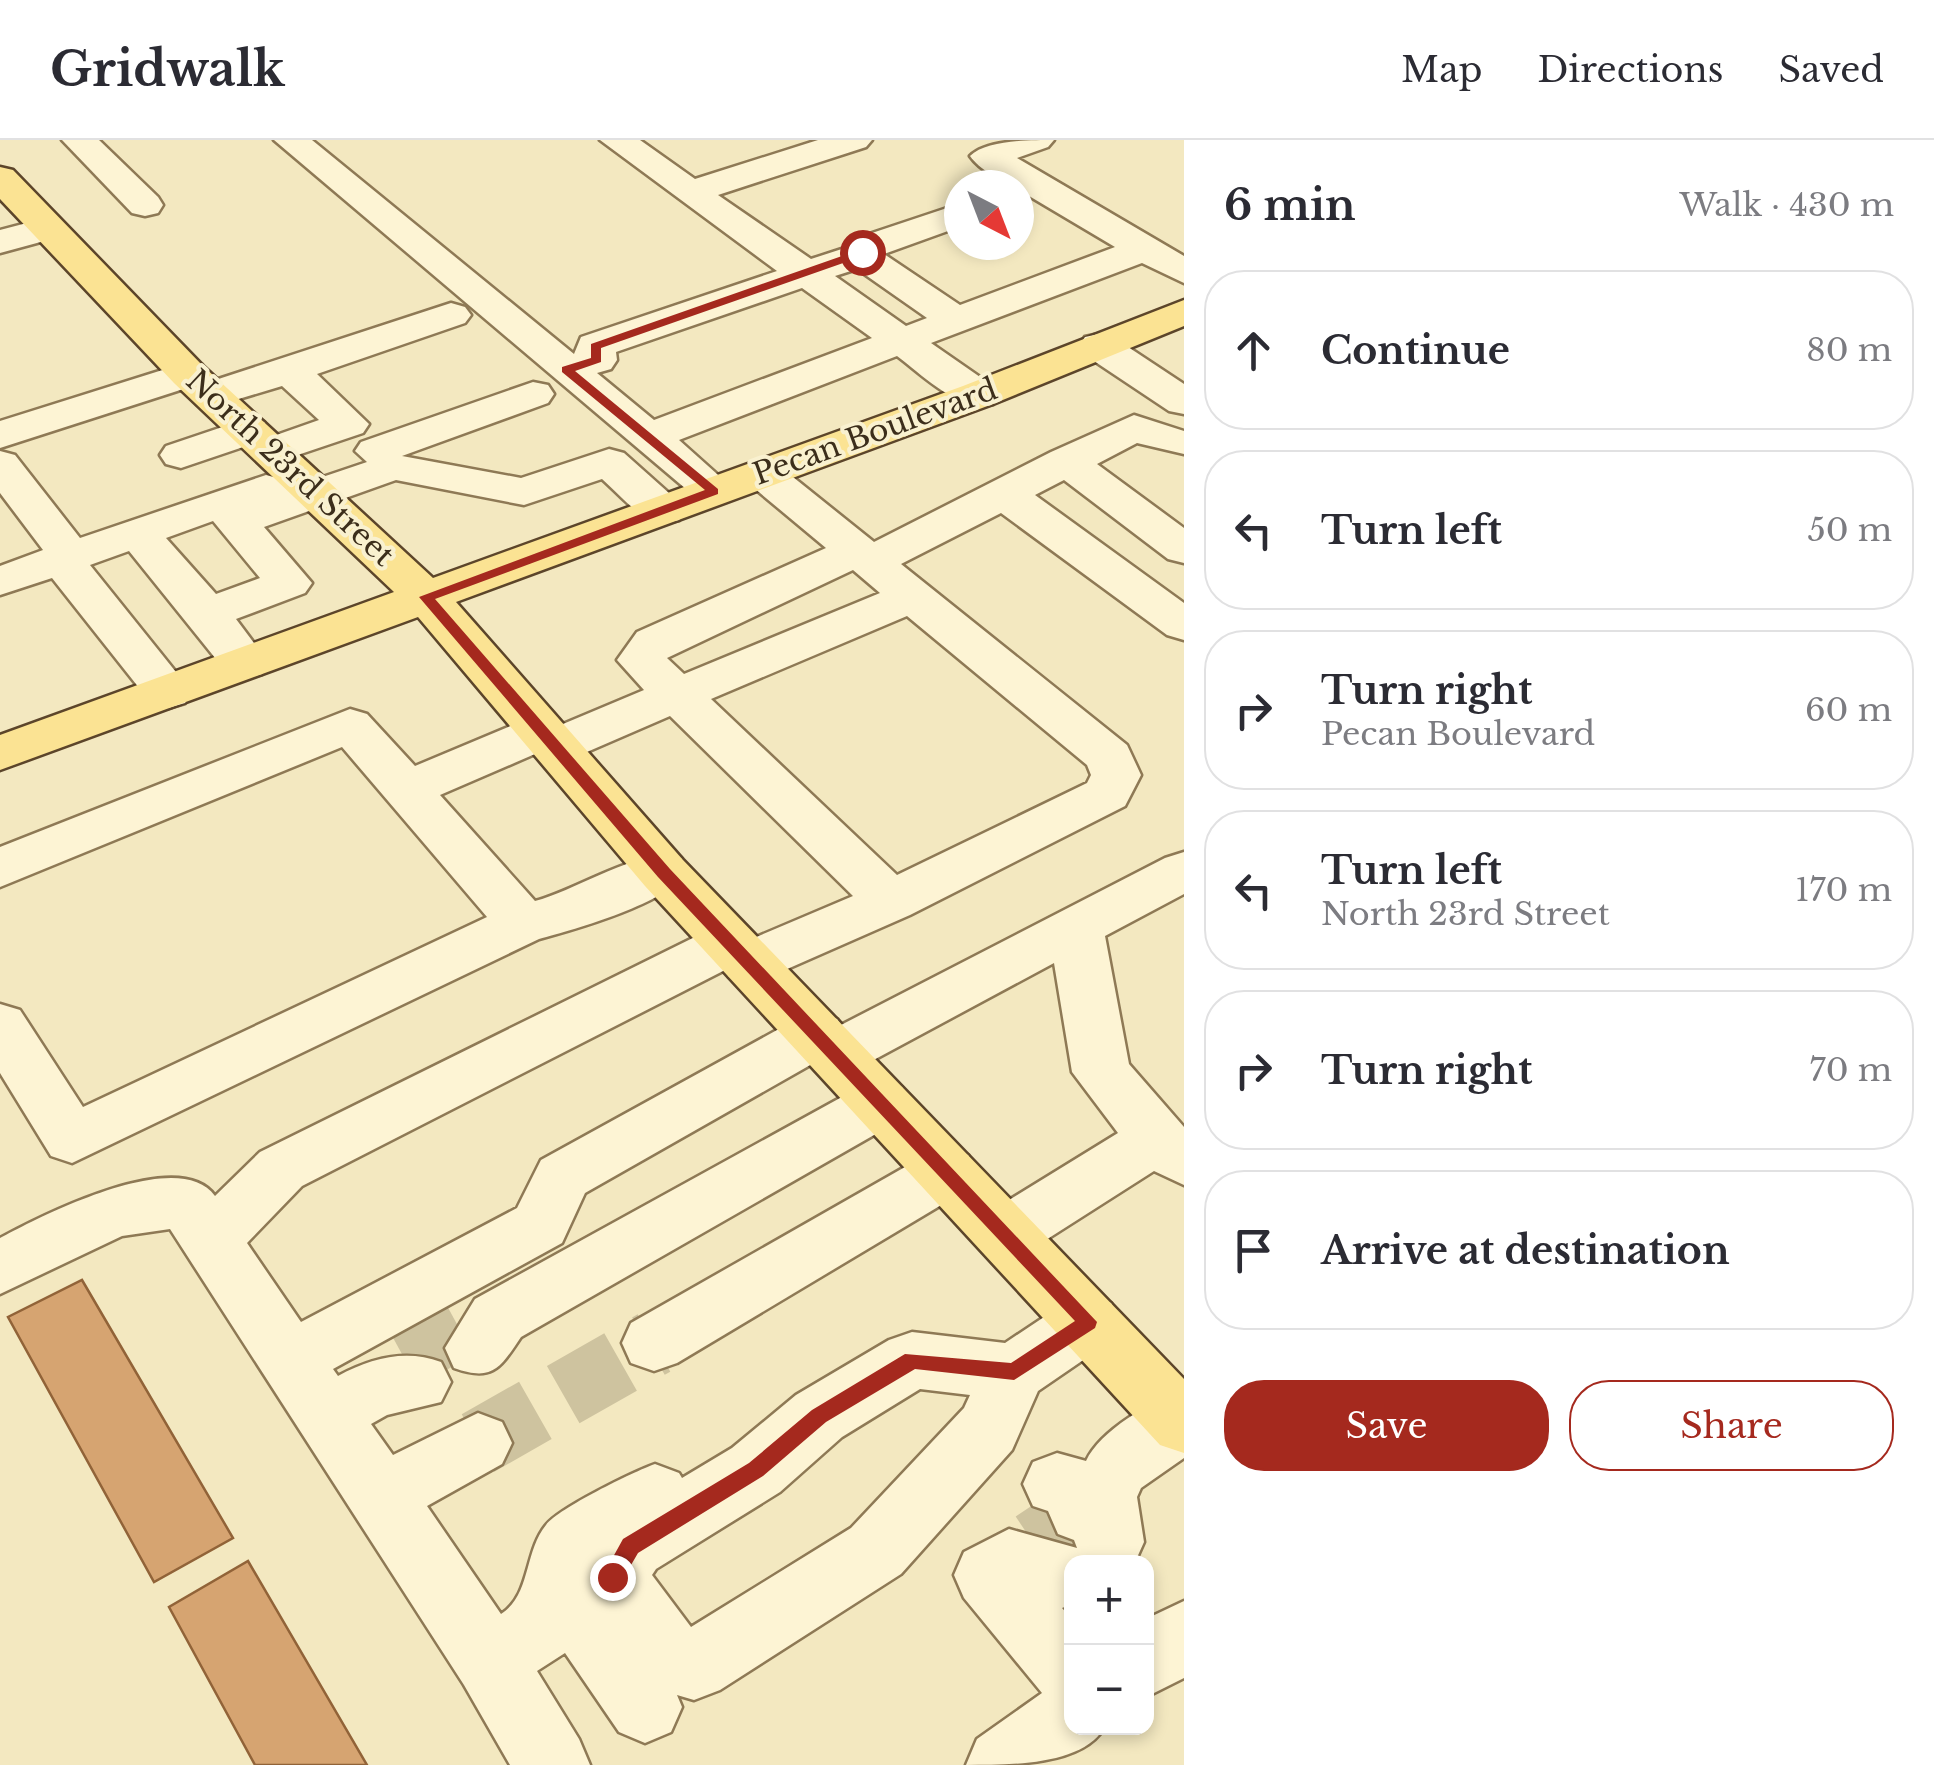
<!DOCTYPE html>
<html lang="en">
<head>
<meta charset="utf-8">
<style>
	body { margin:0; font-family:"Libre Baskerville",serif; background:#f2f2f3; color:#2b2b33 }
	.controls { position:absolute; right:30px; bottom:30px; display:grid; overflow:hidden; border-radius:20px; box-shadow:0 5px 15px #0003 }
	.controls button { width:90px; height:90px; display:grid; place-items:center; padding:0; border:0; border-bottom:2px solid #e1e1e2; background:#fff; color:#2b2b33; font:50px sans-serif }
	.compass { position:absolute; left:944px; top:30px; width:90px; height:90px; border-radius:50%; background:#fff; box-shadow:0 5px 15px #0003; rotate:138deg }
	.stop { position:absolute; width:30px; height:30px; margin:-22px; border:8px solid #a5291e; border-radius:50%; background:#fff }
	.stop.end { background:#a5291e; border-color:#fff; box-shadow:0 2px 10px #0008 }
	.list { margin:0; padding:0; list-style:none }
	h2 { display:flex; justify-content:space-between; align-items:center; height:130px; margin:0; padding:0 40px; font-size:42px }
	h2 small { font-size:32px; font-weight:400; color:#7c7c81 }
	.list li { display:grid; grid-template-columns:65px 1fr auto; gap:30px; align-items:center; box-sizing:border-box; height:160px; margin:0 20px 20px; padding:0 20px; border:2px solid #e1e1e2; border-radius:40px }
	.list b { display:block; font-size:38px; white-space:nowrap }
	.list p { margin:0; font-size:32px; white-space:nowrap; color:#7c7c81 }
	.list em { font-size:32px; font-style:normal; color:#7c7c81 }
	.actions { display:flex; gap:20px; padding:30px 40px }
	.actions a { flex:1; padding:22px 0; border:2px solid #a5291e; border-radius:40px; text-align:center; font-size:35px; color:#a5291e }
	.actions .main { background:#a5291e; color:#fff }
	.icon { flex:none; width:55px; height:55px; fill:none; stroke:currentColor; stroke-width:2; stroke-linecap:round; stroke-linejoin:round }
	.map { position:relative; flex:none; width:1184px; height:1625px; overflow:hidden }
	header { display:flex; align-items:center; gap:60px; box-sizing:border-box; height:140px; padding:0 50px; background:#fff; border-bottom:2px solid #e1e1e2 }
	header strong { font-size:48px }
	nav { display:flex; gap:55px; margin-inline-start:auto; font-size:35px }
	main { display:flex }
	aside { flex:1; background:#fff }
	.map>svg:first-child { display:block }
</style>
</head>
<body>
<header>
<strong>Gridwalk</strong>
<nav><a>Map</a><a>Directions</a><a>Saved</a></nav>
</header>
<main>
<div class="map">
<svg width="1184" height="1625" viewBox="0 0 1184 1625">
	<rect width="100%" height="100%" fill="#f3e8c0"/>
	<g fill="#d6a471" stroke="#916338" stroke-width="2.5">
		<polygon points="82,1140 233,1398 154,1442 8,1177"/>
		<polygon points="248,1421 367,1625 255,1625 169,1467"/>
	</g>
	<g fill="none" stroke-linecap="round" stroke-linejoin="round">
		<g stroke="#cec39f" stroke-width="66" stroke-dasharray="66 32" stroke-linecap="butt">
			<polyline points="403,1216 458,1186"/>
			<polyline points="478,1303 654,1203"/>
			<polyline points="1034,1404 1082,1372"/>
		</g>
		<defs>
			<g id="minor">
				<polygon points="62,0 99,0 158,57 163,65 158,73 145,76 132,73"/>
				<path d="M274 0H312L574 214 581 197 777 131 600 0H640L695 39 818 0H872L866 7 718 55 811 119 848 107 854 99 959 64V87L884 114 960 165 1115 107 1019 50V45C1003 44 979 29 970 16 986 0 1029 0 1054 0L1048 7 1017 18 1184 116V143L1142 123 931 203 993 246 999 255 993 264C958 272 924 236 897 216L679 300 736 351 729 360 714 364 699 360ZM857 129 927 178 906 186 835 136ZM802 148 872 198 654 280 597 233 611 229 617 220 616 212Z"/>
				<polygon points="46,78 59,81 65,89 59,97 0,113 0,90"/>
				<polygon points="451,163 465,167 471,175 465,183 317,234 369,284 363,293 271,324 256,320 250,311 255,303 181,328 166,324 160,315 166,306 249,278 264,282 270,291 265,299 319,280 282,246 212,267 197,264 191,255 197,246"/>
				<polygon points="1099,194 1113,197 1184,244 1184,274 1169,271 1085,215 1079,206 1085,197"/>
				<polygon points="188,222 202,225 208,234 202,243 0,308 0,281"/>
				<path d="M533 242 548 245 554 254 548 263 402 316 521 338 609 309 624 313 679 362 685 371 679 380C645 389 626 360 602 339L524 365 396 340 264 387 312 443 305 453 236 479 269 523 262 534 245 538 228 534 129 411 90 425 192 552 185 563 168 568 151 563 52 438 0 455V426L43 410 0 353V311L15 315 80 398 266 335 281 339 287 349 367 322 355 311 361 302ZM213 381 260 438 216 454 166 398Z"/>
				<path d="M1134 275 1184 291V314L1137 303 1097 324 1184 388V423L1168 419 1064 340 1035 355 1184 463V500L1167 495 1001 373 901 424 1127 605 1141 635 1125 666 910 775 769 837 749 843 729 837 725 830 302 1046 247 1103 301 1182 517 1068 541 1020 797 879 817 872 837 879 841 885 1165 718 1184 712V754L1105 796 1129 924 1184 987V1045L1154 1031 1027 1112 1005 1119 983 1112 974 1094 983 1076 1118 993 1072 932 1054 823 855 930 835 936 815 930 812 924 585 1053 562 1103 333 1229 338 1236C371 1218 406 1209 441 1222L451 1242 441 1262 387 1275 371 1284 393 1315 478 1273 502 1282 512 1303 502 1324 427 1366 501 1474C531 1455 524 1412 546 1385 559 1368 633 1332 655 1324L679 1333 682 1338 732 1308 796 1255 889 1200 912 1192 1005 1203 1065 1163 1088 1155 1111 1163 1120 1182 1111 1201 1038 1251 1012 1310 901 1434 720 1550 694 1560 677 1555 682 1567 671 1592 645 1603 619 1592 565 1513 537 1531 579 1599 590 1625H510L464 1545 170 1089 122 1096 0 1154V1098C41 1076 179 1005 215 1056L260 1012 711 789 730 783 749 789 754 798 853 756 670 576 573 618 555 623 535 614 440 655 535 761C578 750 640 706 681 718L688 731C669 763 576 789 539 799L72 1023 51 1016 0 933V864L20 870 83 967 487 777 342 607 0 747V707L350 569 367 574 415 626 525 580 543 576 563 584 644 550 617 520 637 492 826 408 748 343 741 334 748 325 763 321 778 325 874 402 1051 312ZM853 430 880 453 684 534 667 518ZM907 476 1087 625 1091 635 1087 643 897 735 711 559ZM920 1249 970 1255 964 1268 851 1388 691 1487 652 1435 656 1429 780 1352 842 1297Z"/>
				<path d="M881 940 902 947 910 963 902 979 521 1197C500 1228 493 1242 454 1228L445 1208 475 1159 860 947Z"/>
				<polygon points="947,1008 968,1015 977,1032 968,1049 677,1223 654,1231 631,1223 622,1203 631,1183 926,1015"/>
				<path d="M1184 1253V1318L1141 1348 1137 1357 1144 1402 1135 1422H1072V1464L1062 1468 1072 1479V1588H1104C1082 1625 1013 1625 966 1625L977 1599 1042 1553 964 1458 954 1435 964 1412 1009 1389 1077 1408 1074 1400 1058 1394 1048 1371 1033 1366 1023 1344 1033 1322 1057 1313 1086 1321C1100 1291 1152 1259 1184 1253Z"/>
				<polygon points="1184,1461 1184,1538 1146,1557 1146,1479"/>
			</g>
			<polygon id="major" points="0,27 13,30 202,225 433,438 963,246 1184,160 1184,186 993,264 456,462 683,720 1184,1239 1184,1313 1160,1305 645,746 418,477 0,630 0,595 394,452 174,243 0,59"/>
		</defs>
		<use href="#minor" stroke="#8e7955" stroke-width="5"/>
		<use href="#major" stroke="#5c452a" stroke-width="5"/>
		<use href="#minor" fill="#fdf4d4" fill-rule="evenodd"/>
		<use href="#major" fill="#fbe393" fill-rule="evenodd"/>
	</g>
	<polygon fill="#a5291e" points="862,109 866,115 601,208 601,222 575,231 718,349 718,354 435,459 670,729 1097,1182 1095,1188 1014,1240 915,1229 826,1282 763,1336 638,1413 620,1444 612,1447 602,1437 623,1399 749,1323 812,1270 905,1214 1011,1223 1075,1181 658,737 419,457 705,350 562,232 562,227 591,218 591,204"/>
	<g text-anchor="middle" stroke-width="8" stroke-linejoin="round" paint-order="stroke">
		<g font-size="30" fill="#3c2e1b" stroke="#f9f1d0">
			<text transform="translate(875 292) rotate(-20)" y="10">Pecan Boulevard</text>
			<text transform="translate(290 328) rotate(43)" y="10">North 23rd Street</text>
		</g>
	</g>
</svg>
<div class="controls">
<button>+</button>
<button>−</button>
</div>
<svg class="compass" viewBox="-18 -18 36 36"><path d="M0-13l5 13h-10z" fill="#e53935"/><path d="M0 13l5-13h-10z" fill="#7c7c81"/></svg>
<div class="stop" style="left:862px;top:112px"></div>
<div class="stop end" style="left:612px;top:1437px"></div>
</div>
<aside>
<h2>6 min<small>Walk · 430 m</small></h2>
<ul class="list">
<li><svg class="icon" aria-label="ahead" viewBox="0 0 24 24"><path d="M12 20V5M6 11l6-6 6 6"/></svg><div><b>Continue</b></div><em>80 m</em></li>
<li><svg class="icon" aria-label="left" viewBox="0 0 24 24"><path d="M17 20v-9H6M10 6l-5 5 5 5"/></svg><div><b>Turn left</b></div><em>50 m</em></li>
<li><svg class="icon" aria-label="right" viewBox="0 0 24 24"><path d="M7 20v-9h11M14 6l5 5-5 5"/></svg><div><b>Turn right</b><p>Pecan Boulevard</p></div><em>60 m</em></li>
<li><svg class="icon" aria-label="left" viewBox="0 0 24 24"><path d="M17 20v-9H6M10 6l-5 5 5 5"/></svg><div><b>Turn left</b><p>North 23rd Street</p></div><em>170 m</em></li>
<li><svg class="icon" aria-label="right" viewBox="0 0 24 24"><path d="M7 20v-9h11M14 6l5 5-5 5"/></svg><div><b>Turn right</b></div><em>70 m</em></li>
<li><svg class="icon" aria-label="arrive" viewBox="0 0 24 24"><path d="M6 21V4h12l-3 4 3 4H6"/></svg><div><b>Arrive at destination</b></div></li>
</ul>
<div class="actions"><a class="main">Save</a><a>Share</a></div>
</aside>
</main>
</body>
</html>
